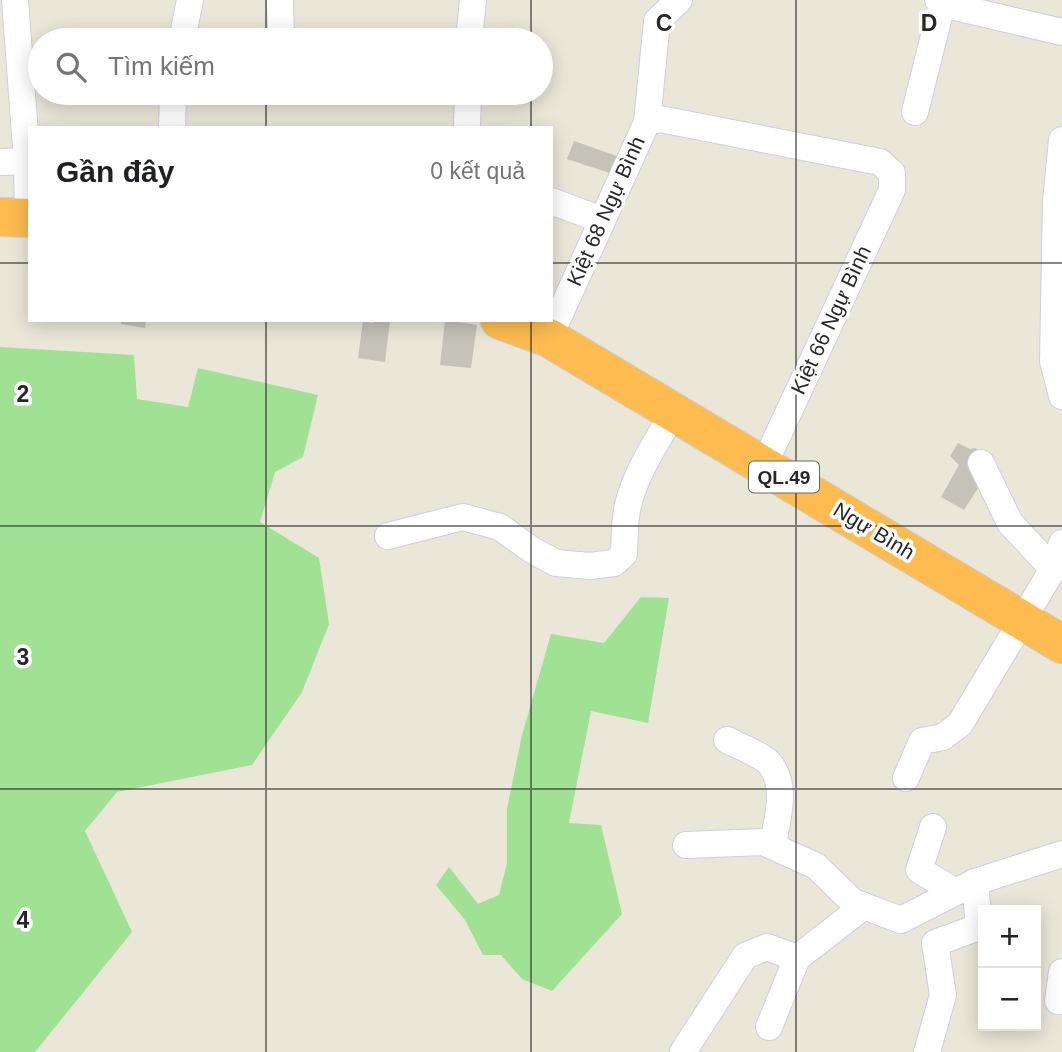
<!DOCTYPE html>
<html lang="vi">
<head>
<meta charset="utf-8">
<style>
	body { margin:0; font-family:Arial,sans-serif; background:#f2f2f2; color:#202124 }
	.controls { position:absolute; right:21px; bottom:21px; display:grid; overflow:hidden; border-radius:0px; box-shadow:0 4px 18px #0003 }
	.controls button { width:63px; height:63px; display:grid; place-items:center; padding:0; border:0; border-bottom:2px solid #e0e0e0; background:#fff; color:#202124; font:35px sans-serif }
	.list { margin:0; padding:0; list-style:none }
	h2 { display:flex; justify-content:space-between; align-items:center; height:91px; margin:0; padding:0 28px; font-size:30px }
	h2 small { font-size:23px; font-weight:400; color:#757577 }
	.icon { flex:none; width:38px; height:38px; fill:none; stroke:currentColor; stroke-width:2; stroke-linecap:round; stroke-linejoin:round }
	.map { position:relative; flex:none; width:1062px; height:1052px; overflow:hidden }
	.search { position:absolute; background:#fff; box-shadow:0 4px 18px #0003; left:28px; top:28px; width:525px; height:77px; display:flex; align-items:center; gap:18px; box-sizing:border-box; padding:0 24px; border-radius:38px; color:#757577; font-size:26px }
	.panel { position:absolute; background:#fff; box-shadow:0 4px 18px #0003; left:28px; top:126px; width:525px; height:196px; border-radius:0px }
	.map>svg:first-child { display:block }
</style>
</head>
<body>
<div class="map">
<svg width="1062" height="1052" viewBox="0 0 1062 1052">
	<rect width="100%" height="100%" fill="#eae6d8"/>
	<g fill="#a0e194">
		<polygon points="0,347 134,355 137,399 188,407 198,368 318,395 303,457 275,472 260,522 319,558 329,624 302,692 252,765 117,792 85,831 132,932 35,1052 0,1052"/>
		<polygon points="641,597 669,598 648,723 591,711 569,823 601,825 622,914 552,991 522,979 501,955 483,955 465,920 436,885 449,867 478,904 499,895 507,863 507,809 522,735 551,634 604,643"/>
	</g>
	<g fill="#c5c2b8">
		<polygon points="574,141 631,161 625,178 567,159"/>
		<polygon points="121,320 146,320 145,328 121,324"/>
		<polygon points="374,320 390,321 385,362 358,358 363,321 373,323"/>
		<polygon points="445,320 477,325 471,368 440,365"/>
		<polygon points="958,443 970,449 976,448 983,464 980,485 964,510 941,497 959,465 950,456"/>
	</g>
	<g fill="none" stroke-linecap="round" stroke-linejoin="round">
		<defs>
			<g id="minor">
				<polyline points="15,0 27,161 28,218"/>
				<polyline points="280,0 281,40"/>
				<polyline points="938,0 942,4 1062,32"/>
				<polyline points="182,40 190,0"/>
				<polyline points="469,40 473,0"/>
				<polyline points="915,112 942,4"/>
				<polyline points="647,122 660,119 880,162 892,173 892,190 764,465"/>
				<polyline points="172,128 173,93"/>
				<polyline points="467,128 468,93"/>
				<polyline points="1062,140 1056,201 1053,361 1062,396"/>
				<polyline points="0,162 30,161"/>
				<polyline points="551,201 602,220"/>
				<polyline points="549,338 647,122 657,21 679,0"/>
				<polyline points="981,463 1010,523 1053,569"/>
				<path d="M388 536 463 517 500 527 532 550 556 563 590 566 614 563 624 554C625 538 624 521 628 505 636 472 657 441 674 412"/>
				<path d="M727 740C737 745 764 756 770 764 788 787 777 819 773 844"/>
				<polyline points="906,778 922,741 943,737 960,724 1053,569 1062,543"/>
				<polyline points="933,827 919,870 956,892"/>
				<polyline points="686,845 763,842 816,866 853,902 901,920 975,882 1062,854"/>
				<polyline points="1058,1001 1062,972"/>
				<polyline points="769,1027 797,958 864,906"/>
				<polyline points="683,1052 745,956 767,947 797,958"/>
				<polyline points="927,1052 943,995 935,943 979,927 975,882"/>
			</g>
			<g id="highway">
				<polyline points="0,217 30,218"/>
				<polyline points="500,320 549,338 1062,644"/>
			</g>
		</defs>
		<use href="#minor" stroke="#cecee1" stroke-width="28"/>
		<use href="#highway" stroke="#cbcbcb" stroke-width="40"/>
		<use href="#minor" stroke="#fff" stroke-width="26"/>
		<use href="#highway" stroke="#fdbb50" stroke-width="38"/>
	</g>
	<path fill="none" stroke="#272727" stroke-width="2" stroke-opacity="0.55" d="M266 0V40M531 0V40M796 0V1052M266 93V128M531 93V128M0 263H30M551 263H1062M266 320V1052M531 320V1052M0 526H1062M0 789H1062"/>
	<g text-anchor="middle" stroke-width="7" stroke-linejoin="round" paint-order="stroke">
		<rect fill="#fff" stroke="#686868" stroke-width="2" x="749" y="461.5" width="70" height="31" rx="5"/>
		<g font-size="19" font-weight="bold" fill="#272727">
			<text x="784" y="484">QL.49</text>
		</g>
		<g font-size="21" fill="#272727" stroke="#fff">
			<text transform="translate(606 211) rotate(-66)" y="7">Kiệt 68 Ngự Bình</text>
			<text transform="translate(831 320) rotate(-65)" y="7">Kiệt 66 Ngự Bình</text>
			<text transform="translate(874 531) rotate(31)" y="7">Ngự Bình</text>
		</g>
	</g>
	<g font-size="23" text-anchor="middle" font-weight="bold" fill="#272727" stroke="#fff" stroke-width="7" stroke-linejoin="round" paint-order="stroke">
		<text x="664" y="31">C</text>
		<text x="929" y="31">D</text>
		<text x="23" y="402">2</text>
		<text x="23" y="665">3</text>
		<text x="23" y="928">4</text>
	</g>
</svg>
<div class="controls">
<button>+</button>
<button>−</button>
</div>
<div class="search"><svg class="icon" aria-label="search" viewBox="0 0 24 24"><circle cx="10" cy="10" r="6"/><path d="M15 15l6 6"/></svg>Tìm kiếm</div>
<section class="panel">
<h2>Gần đây<small>0 kết quả</small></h2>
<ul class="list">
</ul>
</section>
</div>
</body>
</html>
